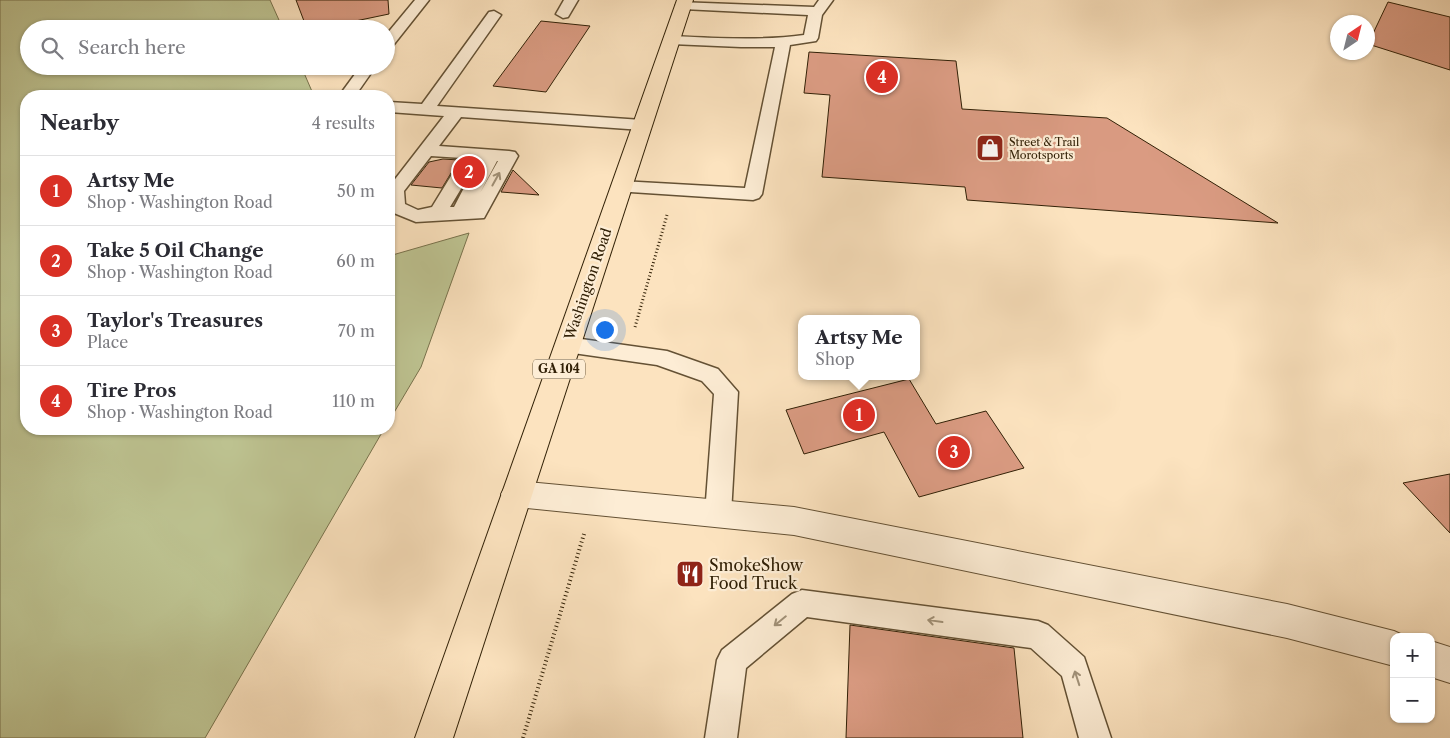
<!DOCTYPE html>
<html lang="en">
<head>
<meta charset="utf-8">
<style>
	body { margin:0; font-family:"Libre Caslon Text",serif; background:#f2f2f3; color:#2b2b33 }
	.controls { position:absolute; right:15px; bottom:15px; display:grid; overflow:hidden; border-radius:10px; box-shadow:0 1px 4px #0004 }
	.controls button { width:45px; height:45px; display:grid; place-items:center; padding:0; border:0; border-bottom:1px solid #e1e1e2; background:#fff; color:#2b2b33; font:25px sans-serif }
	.compass { position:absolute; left:1330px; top:15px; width:45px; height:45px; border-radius:50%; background:#fff; box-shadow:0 1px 4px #0004; rotate:35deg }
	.you { position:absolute; left:604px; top:329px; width:18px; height:18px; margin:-12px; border:4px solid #fff; border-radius:50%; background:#1a73e8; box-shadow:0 0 0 8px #1a73e833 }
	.badge { display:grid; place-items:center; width:32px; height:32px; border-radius:50%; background:#d93025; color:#fff; font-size:16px; font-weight:700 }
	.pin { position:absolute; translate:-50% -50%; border:2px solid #fff; box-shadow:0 1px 5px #0006 }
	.popup { position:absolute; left:798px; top:315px; width:122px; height:65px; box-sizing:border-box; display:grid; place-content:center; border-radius:10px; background:#fff; filter:drop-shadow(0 1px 4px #0005); font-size:16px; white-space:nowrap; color:#7c7c81 }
	.popup b { font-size:19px; color:#2b2b33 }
	.popup::after { content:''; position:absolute; left:50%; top:100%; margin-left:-10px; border:10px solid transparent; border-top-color:#fff }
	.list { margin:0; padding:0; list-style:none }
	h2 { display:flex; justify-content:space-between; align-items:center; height:65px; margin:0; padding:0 20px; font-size:21px }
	h2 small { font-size:16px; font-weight:400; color:#7c7c81 }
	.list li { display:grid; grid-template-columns:32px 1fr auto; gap:15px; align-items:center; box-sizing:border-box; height:70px; padding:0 20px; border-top:1px solid #e1e1e2 }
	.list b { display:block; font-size:19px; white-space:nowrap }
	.list p { margin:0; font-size:16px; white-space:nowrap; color:#7c7c81 }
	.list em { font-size:16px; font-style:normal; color:#7c7c81 }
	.icon { flex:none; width:28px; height:28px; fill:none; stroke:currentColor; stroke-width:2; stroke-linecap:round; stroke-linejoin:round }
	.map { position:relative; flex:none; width:1450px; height:738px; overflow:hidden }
	.search { position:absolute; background:#fff; box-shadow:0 1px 4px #0004; left:20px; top:20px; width:375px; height:55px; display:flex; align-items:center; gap:12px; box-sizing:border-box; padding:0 18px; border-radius:28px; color:#7c7c81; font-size:19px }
	.panel { position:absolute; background:#fff; box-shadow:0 1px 4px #0004; left:20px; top:90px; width:375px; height:345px; border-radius:20px }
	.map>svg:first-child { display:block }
</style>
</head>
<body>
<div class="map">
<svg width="1450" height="738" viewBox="0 0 1450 738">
	<rect width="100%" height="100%" fill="#fce3bf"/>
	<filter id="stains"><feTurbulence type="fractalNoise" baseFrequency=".004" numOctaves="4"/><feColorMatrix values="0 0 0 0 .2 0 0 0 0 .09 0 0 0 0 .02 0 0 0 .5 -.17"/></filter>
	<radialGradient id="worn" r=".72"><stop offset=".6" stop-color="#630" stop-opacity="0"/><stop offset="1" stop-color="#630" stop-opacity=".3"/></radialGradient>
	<g fill="#bec492" stroke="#78724c">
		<polygon points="0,0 270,0 283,29 29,29 29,66 301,66 314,96 26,96 26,429 384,429 205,738 0,738"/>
		<polygon points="469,233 421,367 389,421 389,256"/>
	</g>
	<g fill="#da9b82" stroke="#312006">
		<polygon points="296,0 388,0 389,14 317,29 307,29"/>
		<polygon points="1388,2 1450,17 1450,70 1368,44"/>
		<polygon points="541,21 590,26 546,92 493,86"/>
		<polygon points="809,52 956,61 962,109 1107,118 1278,223 967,200 965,187 822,177 830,95 804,93"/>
		<polygon points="443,159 459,160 442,188 411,185 429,162"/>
		<polygon points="513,170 539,195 501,192"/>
		<polygon points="909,379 936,424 986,411 1024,468 919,497 884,432 804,454 786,410"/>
		<polygon points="1450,474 1450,533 1403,483"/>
		<polygon points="850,625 1014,648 1023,738 846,738"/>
	</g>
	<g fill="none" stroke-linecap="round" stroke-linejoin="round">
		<defs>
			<g id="service">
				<polygon points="415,0 429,0 391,48 386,49 386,35"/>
				<polygon points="564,0 578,0 568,17 563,18 556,14"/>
				<path d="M819 0H833L822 15 818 38 816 41 790 45 762 194 759 198 753 200 615 191 612 187 615 183 621 181 745 188 775 47H741L671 44 666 43 664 40 666 37 671 36C716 38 760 41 804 35L808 15 683 9 676 5 678 2 814 7Z"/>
				<path d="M494 11 501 15 437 106 642 120 648 121 650 125 648 129 642 130 461 117 439 146 509 151 515 152 518 156 484 218 416 222 389 211V187L444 116 389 112V102L422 104 489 12ZM431 156 462 158 432 207 418 210 405 204 404 191ZM479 159 454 207H450ZM497 161H498L480 193Z"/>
				<polygon points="361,66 376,66 355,96 339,96"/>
				<polygon points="567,337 667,351 718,369 738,392 731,514 727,522 718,525 709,522 705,514 714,394 702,381 657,365 559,351 556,345 559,339"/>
				<polygon points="802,590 1038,621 1048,625 1084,657 1111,738 1079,738 1062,676 1031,648 807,617 746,668 737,738 705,738 717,660 722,650 792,594"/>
			</g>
			<g id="minor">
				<polygon points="517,481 794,507 1287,604 1394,631 1407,637 1394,637 1394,666 1287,638 794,535 517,507 506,503 501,494 506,485"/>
				<polygon points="1431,641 1450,647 1450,683 1431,677"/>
			</g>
			<polygon id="primary" points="677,0 693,0 453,738 415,738"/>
		</defs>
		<use href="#service" stroke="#645134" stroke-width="3"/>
		<use href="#minor" stroke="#645134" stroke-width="2"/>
		<use href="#primary" stroke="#312006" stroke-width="2"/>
		<polyline stroke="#312006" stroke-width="3" stroke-dasharray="1 2.5" stroke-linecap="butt" points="635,327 667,215"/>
		<polyline stroke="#312006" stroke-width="4" stroke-dasharray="1 3" stroke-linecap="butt" points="523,738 584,534"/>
		<use href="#service" fill="#fdedd5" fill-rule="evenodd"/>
		<use href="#minor" fill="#fdedd5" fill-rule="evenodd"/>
		<use href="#primary" fill="#fce3bf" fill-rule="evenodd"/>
	</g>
	<defs><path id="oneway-shaft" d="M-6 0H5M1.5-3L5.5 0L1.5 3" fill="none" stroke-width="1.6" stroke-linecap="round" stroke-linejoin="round" transform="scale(1.25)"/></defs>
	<g stroke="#a19178">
		<use href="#oneway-shaft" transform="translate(496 179) rotate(-61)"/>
		<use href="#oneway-shaft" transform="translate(780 621) rotate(141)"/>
		<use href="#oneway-shaft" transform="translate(935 621) rotate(-172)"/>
		<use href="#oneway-shaft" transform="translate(1077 678) rotate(-108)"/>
	</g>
	<defs>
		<symbol id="shop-square" viewBox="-11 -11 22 22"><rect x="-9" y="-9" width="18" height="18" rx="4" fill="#8f2418" stroke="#fdedd5"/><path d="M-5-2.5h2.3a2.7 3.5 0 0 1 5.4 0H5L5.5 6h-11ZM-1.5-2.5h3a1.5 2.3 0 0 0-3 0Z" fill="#fff"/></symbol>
		<symbol id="restaurant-square" viewBox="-11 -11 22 22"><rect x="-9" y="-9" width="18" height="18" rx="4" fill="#8f2418" stroke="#fdedd5"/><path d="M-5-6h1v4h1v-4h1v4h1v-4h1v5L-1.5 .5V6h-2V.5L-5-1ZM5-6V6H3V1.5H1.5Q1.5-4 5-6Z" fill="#fff"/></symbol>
	</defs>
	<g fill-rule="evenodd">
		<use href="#shop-square" x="974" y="132" width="32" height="32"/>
		<use href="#restaurant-square" x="674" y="558" width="32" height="32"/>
	</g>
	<g text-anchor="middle" stroke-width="4.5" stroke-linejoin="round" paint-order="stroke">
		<g font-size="11" fill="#312006" stroke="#fdedd5" text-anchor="start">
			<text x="1009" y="146">Street &amp; Trail<tspan x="1009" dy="13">Morotsports</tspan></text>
		</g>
		<rect fill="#fdedd5" stroke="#6e5e44" stroke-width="1" x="533" y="359.5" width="52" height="19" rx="4"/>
		<g font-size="12" font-weight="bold" fill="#312006">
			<text x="559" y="373">GA 104</text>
		</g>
		<g font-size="14" fill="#312006" stroke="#fdedd5">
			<text transform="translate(588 284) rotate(-71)" y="5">Washington Road</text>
		</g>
		<g font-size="16" fill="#312006" stroke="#fdedd5" text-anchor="start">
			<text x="709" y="571">SmokeShow<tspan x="709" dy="18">Food Truck</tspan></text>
		</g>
	</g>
	<rect width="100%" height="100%" filter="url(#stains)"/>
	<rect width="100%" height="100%" fill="url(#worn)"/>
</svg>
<div class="controls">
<button>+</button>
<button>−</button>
</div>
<svg class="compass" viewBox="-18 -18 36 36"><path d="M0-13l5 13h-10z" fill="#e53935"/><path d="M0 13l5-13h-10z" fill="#7c7c81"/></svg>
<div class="you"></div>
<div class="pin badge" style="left:859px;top:415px">1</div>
<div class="popup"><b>Artsy Me</b>Shop</div>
<div class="pin badge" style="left:469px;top:172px">2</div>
<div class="pin badge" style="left:954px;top:452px">3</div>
<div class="pin badge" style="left:882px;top:77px">4</div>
<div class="search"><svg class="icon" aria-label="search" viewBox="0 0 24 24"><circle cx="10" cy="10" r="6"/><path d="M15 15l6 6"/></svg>Search here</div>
<section class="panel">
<h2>Nearby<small>4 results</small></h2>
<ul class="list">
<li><span class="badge">1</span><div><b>Artsy Me</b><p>Shop · Washington Road</p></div><em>50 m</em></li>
<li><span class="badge">2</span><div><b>Take 5 Oil Change</b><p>Shop · Washington Road</p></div><em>60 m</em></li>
<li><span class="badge">3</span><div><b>Taylor's Treasures</b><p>Place</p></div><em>70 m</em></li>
<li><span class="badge">4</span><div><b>Tire Pros</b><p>Shop · Washington Road</p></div><em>110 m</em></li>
</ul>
</section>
</div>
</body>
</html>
